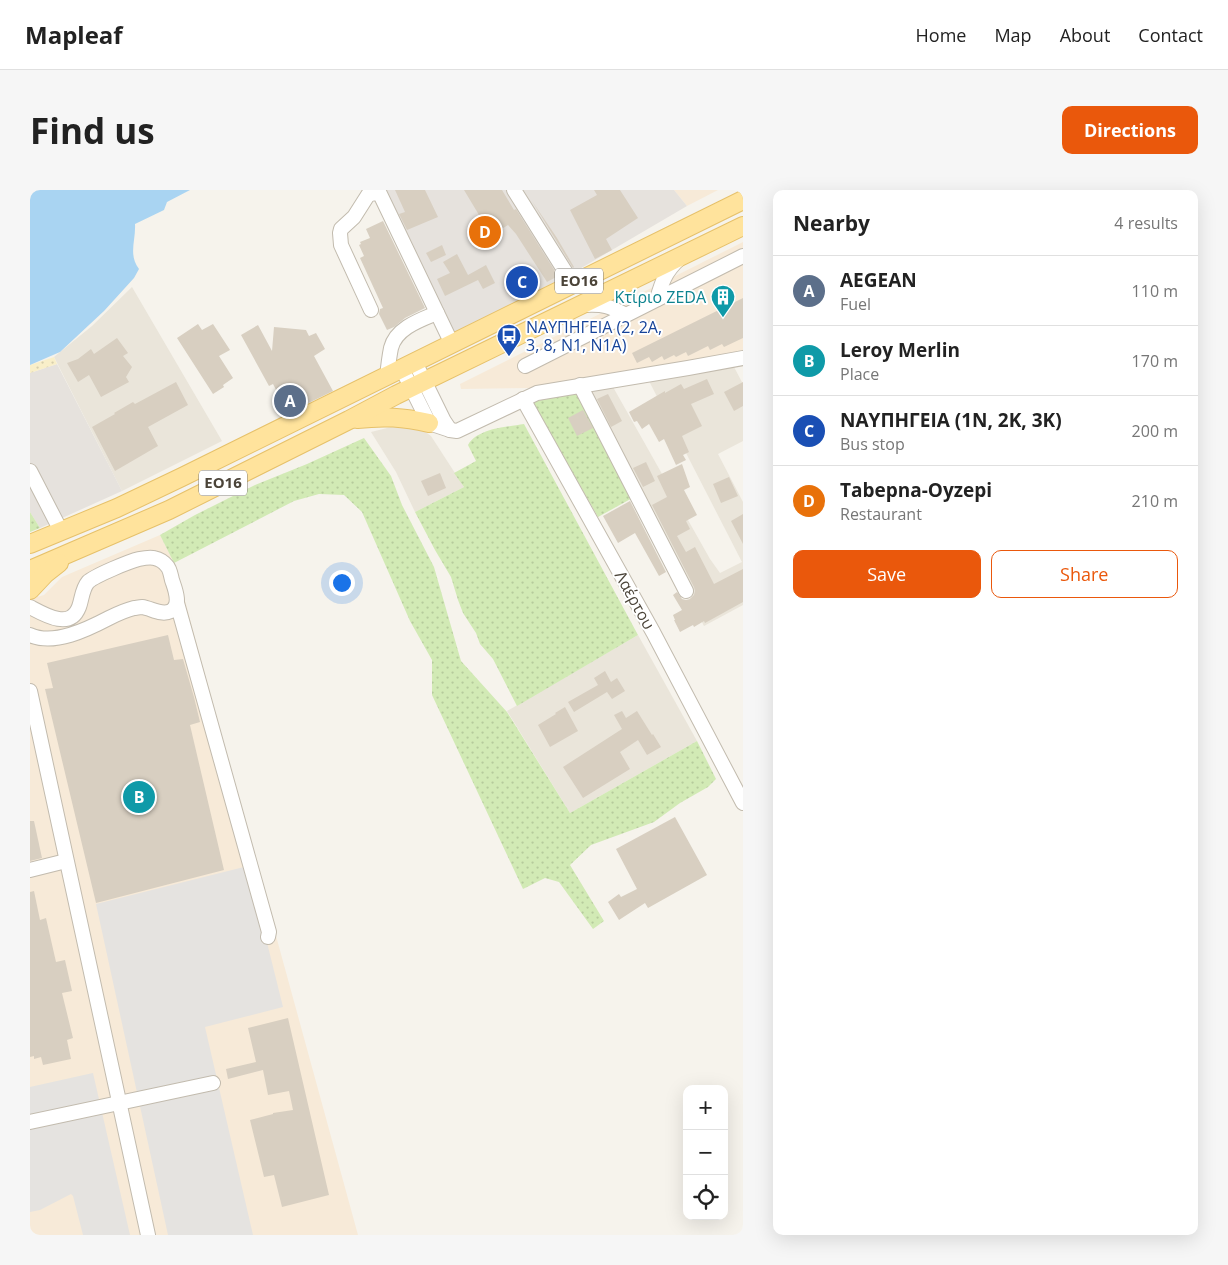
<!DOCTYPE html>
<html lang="en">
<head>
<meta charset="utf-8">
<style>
	body { margin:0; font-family:"Open Sans",sans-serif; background:#f6f6f6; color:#222 }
	.controls { position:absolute; right:15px; bottom:15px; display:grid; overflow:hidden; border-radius:10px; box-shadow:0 5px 20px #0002 }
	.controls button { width:45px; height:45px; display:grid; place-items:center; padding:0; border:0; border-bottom:1px solid #e0e0e0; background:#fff; color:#222; font:25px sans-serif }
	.you { position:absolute; left:311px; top:392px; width:18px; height:18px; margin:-12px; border:4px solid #fff; border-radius:50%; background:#1a73e8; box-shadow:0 0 0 8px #1a73e833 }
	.badge { display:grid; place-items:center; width:32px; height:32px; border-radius:50%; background:#ea580c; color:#fff; font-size:16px; font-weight:700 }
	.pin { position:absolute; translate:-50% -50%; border:2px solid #fff; box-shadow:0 1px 5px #0006 }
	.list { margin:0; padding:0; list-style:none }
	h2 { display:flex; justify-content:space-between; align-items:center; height:65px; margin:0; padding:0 20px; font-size:21px }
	h2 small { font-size:16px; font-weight:400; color:#767676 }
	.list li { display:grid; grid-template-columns:32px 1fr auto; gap:15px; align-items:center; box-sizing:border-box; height:70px; padding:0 20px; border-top:1px solid #e0e0e0 }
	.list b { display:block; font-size:19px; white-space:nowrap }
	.list p { margin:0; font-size:16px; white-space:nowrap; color:#767676 }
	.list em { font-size:16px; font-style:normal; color:#767676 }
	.actions { display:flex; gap:10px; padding:15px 20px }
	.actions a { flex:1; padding:11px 0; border:1px solid #ea580c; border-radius:10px; text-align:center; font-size:18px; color:#ea580c }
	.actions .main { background:#ea580c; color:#fff }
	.icon { flex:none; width:28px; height:28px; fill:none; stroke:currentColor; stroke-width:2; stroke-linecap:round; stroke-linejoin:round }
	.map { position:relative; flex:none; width:713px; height:1045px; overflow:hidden; border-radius:10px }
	header { display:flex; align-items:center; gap:30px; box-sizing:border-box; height:70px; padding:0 25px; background:#fff; border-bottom:1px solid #e0e0e0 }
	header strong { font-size:24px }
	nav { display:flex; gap:28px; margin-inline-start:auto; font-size:18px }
	.intro { display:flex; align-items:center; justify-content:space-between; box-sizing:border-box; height:120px; padding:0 30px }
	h1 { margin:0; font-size:35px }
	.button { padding:12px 22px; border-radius:10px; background:#ea580c; color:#fff; font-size:18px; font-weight:700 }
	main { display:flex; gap:30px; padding:0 30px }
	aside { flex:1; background:#fff; border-radius:10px; box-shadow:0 5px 20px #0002 }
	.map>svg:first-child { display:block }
</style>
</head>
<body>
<header>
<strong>Mapleaf</strong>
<nav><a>Home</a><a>Map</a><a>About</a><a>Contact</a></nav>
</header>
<div class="intro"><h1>Find us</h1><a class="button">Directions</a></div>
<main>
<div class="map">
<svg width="713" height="1045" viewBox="0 0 713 1045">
	<defs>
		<pattern id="green-dots" width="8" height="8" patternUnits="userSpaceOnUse" patternTransform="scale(1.25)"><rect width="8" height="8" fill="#d2eab5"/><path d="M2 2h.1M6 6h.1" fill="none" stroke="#b6ca9c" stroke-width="1.8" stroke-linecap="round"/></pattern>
		<pattern id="sand-dots" width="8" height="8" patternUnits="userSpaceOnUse" patternTransform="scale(1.25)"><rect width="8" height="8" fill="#f9efc9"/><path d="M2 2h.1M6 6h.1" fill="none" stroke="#d7cead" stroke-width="1.8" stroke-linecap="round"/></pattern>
	</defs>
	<rect width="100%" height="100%" fill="#f6f3ec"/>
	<g fill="#eae5da">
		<polygon points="102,97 192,251 92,301 24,167 62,136"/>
		<polygon points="704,177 713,194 713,251 688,264 713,312 713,415 674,436 552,201 583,197 680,369 690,383 712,372 619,191"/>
		<polygon points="378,234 391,239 401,246 434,297 385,322 366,282 341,242 361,237"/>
		<polygon points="608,445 667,551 540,623 477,521"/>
	</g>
	<g fill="#f7ead8">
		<polygon points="644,0 688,0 657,16"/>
		<polygon points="713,52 713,164 575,188 501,198 431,199 430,194"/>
		<polygon points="130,345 146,377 200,578 328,1045 0,1045 0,409 14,405 32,387"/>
	</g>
	<g fill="#e6e2dd">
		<polygon points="353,0 644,0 657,16 425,152"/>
		<polygon points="27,174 92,301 10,338 0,322 0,183"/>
	</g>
	<g fill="url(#green-dots)">
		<polygon points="552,201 606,306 568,327 502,212"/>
		<path d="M494 234 608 445 487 516 463 469 450 454 446 443 433 423 428 410 421 387 405 360 385 322 434 297 424 283 446 271 438 255C448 238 477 237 494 234Z"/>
		<polygon points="334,248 361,286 372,315 404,377 431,471 477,522 540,623 667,551 686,589 678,597 650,613 624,632 561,655 540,675 574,731 563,739 529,692 515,688 493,699 402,505 402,470 380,431 332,322 314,305 289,304 264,311 144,373 130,345 165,325 225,295 277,274"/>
		<polygon points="0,322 10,338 0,342"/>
	</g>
	<polygon fill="url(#sand-dots)" points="24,167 27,174 0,183 0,175"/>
	<g fill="#e5e3e0">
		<polygon points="218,676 253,817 175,837 223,1045 138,1045 66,714"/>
		<polygon points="63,883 100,1045 53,1045 43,1006 41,1004 10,1020 0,1022 0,897"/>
	</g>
	<path fill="#a9d4f2" d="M0 0H160L137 12 134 20 105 34C106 50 98 65 109 79L104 88 74 121 30 162 0 175Z"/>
	<g fill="#d8cfc1">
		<polygon points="365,0 395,0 408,27 377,40 369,24 375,22"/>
		<polygon points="434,0 472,0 484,20 486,19 528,86 517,92 486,44 478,35 454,50 442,29 449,25"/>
		<polygon points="564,0 590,0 608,28 576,49 582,60 565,69 540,20 567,5"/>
		<polygon points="502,11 527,48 544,77 543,78"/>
		<polygon points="353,31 395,118 375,128 364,137 357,140 349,124 350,119 353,118 330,68 334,66 329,55 331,54 330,52 340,48 336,39"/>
		<polygon points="412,55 416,65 401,72 396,63"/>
		<polygon points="427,64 438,85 456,75 465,93 453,99 448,90 415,106 407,89 420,83 413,72"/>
		<polygon points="713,108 713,148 694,157 692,154 680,160 678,156 658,166 656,162 646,167 644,165 634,170 632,166 622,172 619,167 607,173 602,163"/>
		<polygon points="168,134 172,140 183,134 200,160 189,166 203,188 193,195 194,197 183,204 147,148"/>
		<polygon points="228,135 242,161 244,137 276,140 279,146 286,143 295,159 284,166 303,201 258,223 243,194 239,196 211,145"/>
		<polygon points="87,148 98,163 93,166 102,177 96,187 99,192 71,207 59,185 48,192 37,173 48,169 61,159 64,164"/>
		<polygon points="677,189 684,204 661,214 672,236 652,246 659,262 653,265 656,270 646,275 634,249 629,252 619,234 612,239 607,231 604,232 599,222 635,201 635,203 651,194 654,199"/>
		<polygon points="146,192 158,215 118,237 128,256 85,281 62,237 85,224 84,223 103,212 105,214"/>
		<polygon points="713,192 713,216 704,221 694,202"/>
		<polygon points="578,204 592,231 581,237 567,209"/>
		<polygon points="553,220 563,238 547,246 538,228"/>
		<polygon points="616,272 625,291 613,297 603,278"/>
		<polygon points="652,274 660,297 654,300 667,325 656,331 660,339 647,346 656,362 665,357 684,394 713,379 713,412 675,433 674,431 664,437 663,435 650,442 644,430 645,430 643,425 652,420 643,405 647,402 652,409 656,410 660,409 664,405 665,401 664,397 622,315 637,307 627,286"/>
		<polygon points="410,283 416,298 398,306 391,291"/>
		<polygon points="699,287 708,306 691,313 683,294"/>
		<polygon points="600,311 636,382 629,386 605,343 588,353 573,326"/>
		<polygon points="713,324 713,354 701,331"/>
		<polygon points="138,445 144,470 153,469 164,507 170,532 160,535 194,680 66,713 15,499 23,498 17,473"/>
		<polygon points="575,481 581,492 587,488 595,501 582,509 577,502 544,522 538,512 568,495 564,488"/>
		<polygon points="535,517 548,541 520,557 508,535 526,524 525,523"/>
		<polygon points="592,521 596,528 607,521 622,545 623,544 631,557 617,565 608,550 590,562 600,579 553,608 533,577 592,539 584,525"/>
		<polygon points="645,627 677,685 618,718 615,713 589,730 578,712 589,704 591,707 607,699 586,659"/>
		<polygon points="0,631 4,631 12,668 0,671"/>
		<polygon points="4,701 10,730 16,728 26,772 35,770 42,801 32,803 43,848 37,850 41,869 13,875 11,867 4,869 4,866 0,867 0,702"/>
		<polygon points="258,828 299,1005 252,1017 244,985 234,987 220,930 243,924 243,923 263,920 259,901 238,905 233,880 198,889 196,879 226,872 218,838"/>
	</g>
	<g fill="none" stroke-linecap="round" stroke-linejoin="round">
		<defs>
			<g id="minor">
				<polyline points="484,0 543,94"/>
				<path d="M627 109C632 92 635 82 649 69"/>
				<path d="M555 115C574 114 579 116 596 125"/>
				<polyline points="341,120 311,55 310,43 311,39 324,27 338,5 344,3 350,4 422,154"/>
				<polyline points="385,172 414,231 420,240"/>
				<polyline points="495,176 713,66"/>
				<polyline points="372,179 399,233 420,240 427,241 507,203 658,178 713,168"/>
				<path d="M357 187C358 177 359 168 361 158 366 138 390 130 407 123"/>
				<polyline points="550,195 656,401"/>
				<polyline points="493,209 623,442 713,613"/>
				<polyline points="0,281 31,341"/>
				<polyline points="147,413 239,742 238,747"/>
				<path d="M0 417C15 425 40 440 49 417 52 409 52 399 58 392 64 386 100 371 109 369 114 368 120 367 124 368 129 369 134 372 137 376 140 379 141 386 142 390 145 399 152 415 141 421 131 426 121 418 112 417 109 417 106 418 104 418 96 420 87 424 79 428 58 439 24 456 0 445"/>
				<polyline points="0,501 118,1045"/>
				<polyline points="0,680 36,671"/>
				<polyline points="0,932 183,893"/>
			</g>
			<g id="major">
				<path d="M327 229C354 226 373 227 399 233"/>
				<polyline points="0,354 87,318 152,287 713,10"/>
				<polyline points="0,380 139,320 319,230 366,205 713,36"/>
				<polyline points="0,400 15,384 29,373"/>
			</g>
		</defs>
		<use href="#minor" stroke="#c2bbae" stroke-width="16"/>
		<use href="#major" stroke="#e6c16a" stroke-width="20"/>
		<use href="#minor" stroke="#fff" stroke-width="14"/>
		<use href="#major" stroke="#ffe39c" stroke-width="18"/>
	</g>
	<defs>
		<symbol id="building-pin" viewBox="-11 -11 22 30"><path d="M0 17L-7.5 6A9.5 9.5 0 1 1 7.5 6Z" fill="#0f9aa8" stroke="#fff"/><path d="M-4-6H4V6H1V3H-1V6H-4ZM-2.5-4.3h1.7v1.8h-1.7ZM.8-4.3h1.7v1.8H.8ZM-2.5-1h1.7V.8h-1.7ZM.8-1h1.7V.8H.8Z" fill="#fff"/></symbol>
		<symbol id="bus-pin" viewBox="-11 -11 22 30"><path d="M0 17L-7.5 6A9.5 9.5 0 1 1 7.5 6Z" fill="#1a4fb4" stroke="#fff"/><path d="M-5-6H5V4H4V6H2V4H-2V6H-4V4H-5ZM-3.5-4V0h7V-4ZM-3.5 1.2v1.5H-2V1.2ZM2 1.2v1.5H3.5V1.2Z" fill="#fff"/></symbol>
	</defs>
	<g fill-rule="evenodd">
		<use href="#building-pin" x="679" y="93" width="28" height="38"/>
		<use href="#bus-pin" x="465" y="132" width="28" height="38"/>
	</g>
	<g text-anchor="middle" stroke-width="4" stroke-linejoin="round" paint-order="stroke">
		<g fill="#fff" stroke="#817c74" stroke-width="1">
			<rect x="525" y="78.5" width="48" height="25" rx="4"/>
			<rect x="169" y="280.5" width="48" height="25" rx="4"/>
		</g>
		<g font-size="15" font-weight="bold" fill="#4b4439">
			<text x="549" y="96">ΕΟ16</text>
			<text x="193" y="298">ΕΟ16</text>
		</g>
		<g font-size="16" fill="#0d838f" stroke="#fff" text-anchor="end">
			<text x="676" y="113">Κτίριο ZEDA</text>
		</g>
		<g font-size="16" fill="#164399" stroke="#fff" text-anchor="start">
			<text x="496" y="143">ΝΑΥΠΗΓΕΙΑ (2, 2Α,<tspan x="496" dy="18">3, 8, Ν1, Ν1Α)</tspan></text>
		</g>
		<g font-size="16" fill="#4b4439" stroke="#fff">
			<text transform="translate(605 410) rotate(61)" y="6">Λαέρτου</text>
		</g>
	</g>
</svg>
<div class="controls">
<button>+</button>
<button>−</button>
<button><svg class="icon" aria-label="locate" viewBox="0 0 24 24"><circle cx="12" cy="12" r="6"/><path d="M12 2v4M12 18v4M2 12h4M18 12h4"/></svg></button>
</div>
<div class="you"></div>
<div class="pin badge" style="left:260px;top:211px;background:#5c6f8a">A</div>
<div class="pin badge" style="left:109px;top:607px;background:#0f9aa8">B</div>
<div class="pin badge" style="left:492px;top:92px;background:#1a4fb4">C</div>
<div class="pin badge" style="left:455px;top:42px;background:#e8710a">D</div>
</div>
<aside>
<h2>Nearby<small>4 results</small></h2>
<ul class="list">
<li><span class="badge" style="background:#5c6f8a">A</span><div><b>AEGEAN</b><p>Fuel</p></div><em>110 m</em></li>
<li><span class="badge" style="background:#0f9aa8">B</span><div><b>Leroy Merlin</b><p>Place</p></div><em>170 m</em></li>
<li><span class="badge" style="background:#1a4fb4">C</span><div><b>ΝΑΥΠΗΓΕΙΑ (1Ν, 2Κ, 3Κ)</b><p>Bus stop</p></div><em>200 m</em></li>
<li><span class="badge" style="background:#e8710a">D</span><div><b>Tabepna-Oyzepi</b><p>Restaurant</p></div><em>210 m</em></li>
</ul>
<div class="actions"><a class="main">Save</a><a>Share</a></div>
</aside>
</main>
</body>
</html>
